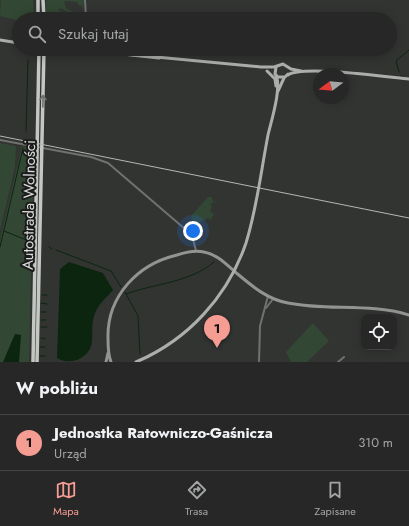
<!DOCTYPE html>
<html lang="pl">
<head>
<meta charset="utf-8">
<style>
	body { margin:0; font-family:Jost,sans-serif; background:#2e2f2e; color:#f1f3f6 }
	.controls { position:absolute; right:12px; bottom:12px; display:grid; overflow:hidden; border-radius:8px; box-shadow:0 2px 10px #0003 }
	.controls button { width:36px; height:36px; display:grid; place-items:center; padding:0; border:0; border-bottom:1px solid #424443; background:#262726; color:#f1f3f6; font:20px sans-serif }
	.compass { position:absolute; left:313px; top:68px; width:36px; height:36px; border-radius:50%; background:#262726; box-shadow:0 2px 10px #0003; rotate:254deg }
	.you { position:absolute; left:193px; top:231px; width:14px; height:14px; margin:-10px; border:3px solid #fff; border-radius:50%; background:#1a73e8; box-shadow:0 0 0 6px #1a73e833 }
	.badge { display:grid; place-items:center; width:26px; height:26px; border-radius:50%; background:#f59c93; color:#111; font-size:13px; font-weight:700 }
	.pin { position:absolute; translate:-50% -33px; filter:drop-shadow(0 1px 2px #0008) }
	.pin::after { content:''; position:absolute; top:21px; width:14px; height:12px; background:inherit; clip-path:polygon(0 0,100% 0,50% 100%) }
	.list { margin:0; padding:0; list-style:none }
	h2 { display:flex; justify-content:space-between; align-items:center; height:52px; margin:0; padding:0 16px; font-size:17px }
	h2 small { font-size:13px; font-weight:400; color:#a4a5a7 }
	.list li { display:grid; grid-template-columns:26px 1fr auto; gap:12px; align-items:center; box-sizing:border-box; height:56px; padding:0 16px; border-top:1px solid #424443 }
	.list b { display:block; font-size:15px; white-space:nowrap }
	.list p { margin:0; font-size:13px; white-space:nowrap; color:#a4a5a7 }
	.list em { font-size:13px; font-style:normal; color:#a4a5a7 }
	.icon { flex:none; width:22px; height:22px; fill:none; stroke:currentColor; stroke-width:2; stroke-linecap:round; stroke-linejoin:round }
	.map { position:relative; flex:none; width:409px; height:362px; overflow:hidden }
	.search { position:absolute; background:#262726; box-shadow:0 2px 10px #0003; left:12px; right:12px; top:12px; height:44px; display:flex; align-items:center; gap:10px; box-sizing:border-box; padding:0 14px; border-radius:22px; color:#a4a5a7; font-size:15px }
	.sheet { height:108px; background:#262726 }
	nav { display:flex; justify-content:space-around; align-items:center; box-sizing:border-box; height:56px; border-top:1px solid #424443; background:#262726; font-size:11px; color:#a4a5a7 }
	nav a { display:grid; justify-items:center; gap:2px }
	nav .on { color:#f59c93 }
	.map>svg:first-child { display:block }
</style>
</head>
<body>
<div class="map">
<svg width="409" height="362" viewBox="0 0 409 362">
	<rect width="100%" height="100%" fill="#323432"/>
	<g fill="#324734">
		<polygon points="1,0 33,0 34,19 22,19 22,17 20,16 17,20 0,16"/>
		<polygon points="46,0 84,0 83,10 82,6 78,5 78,2 64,1 66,8 73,12 84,12 84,16 71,14 60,8 58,10 67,15 61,15 61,17 78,19 46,19"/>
		<polygon points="0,143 16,146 15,167 0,231"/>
		<polygon points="22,146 34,149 34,151 29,362 0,362 0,240"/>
		<polygon points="39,152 36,362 34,362"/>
		<polygon points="208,197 211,197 214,202 217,201 215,203 213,202 210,205 212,207 210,211 214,215 210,220 208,218 197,224 192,219 191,216"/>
		<polygon points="313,323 329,341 307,362 291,362 286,352"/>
	</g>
	<g fill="#0b250f">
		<path d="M69 262 103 273 113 290C108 296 100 303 97 309 85 331 103 348 77 360 70 362 63 362 57 358L60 269Z"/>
		<polygon points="15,334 21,335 19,362 3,362"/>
	</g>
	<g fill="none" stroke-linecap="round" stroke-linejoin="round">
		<g stroke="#0b250f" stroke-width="1">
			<polyline points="399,72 396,61 409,50"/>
			<polyline points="401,75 402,76"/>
			<polyline points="26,131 28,60"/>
			<polyline points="25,143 25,142"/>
			<polyline points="4,231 29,241"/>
			<polyline points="0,247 23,148"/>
			<polyline points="49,247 52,249"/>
			<polyline points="56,250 111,271 121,287"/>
			<polyline points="125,292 138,316 140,354"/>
			<path d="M126 294C156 283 189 283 214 262"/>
			<polyline points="42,295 47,295"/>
			<polyline points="41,303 47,304"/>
			<polyline points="41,312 46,312"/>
			<polyline points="41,320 46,320"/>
			<polyline points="41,327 47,327"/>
			<polyline points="41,338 45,339"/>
			<polyline points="40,347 45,347"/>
			<polyline points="40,356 45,356"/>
		</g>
		<g stroke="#707170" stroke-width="2">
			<polyline points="85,0 86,19"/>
			<polyline points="0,140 91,157 108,163 192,235 196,251"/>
			<polyline points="266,308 273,299"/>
			<polyline points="259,362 260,326 268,296"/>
			<polyline points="338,362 344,357"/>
		</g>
		<g stroke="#929392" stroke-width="3">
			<polyline points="106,362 108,353"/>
			<path d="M111 362C108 355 108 347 108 338 107 296 138 264 177 255 186 252 195 250 204 252 216 254 225 263 234 271 251 285 266 299 288 303 328 311 369 303 409 315"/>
		</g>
		<g stroke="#acaeac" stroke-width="3">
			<polyline points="0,40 19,43"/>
			<polyline points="72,49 261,67 274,67 283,64 291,69 301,71"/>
			<polyline points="113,53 159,58"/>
			<polyline points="276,67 275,74 278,77 285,77 288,74"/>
			<polyline points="267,71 275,79 276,86"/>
			<path d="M288 75C302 65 388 77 409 79"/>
			<polyline points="278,91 284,78"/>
			<path d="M136 362C188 340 228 296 246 243 257 208 261 171 268 135 271 122 282 87 276 76"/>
		</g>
		<g stroke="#c3c6c3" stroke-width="3.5">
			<polyline points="38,0 38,19"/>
			<polyline points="43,0 44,19"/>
			<polyline points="33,362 39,49"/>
			<polyline points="37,362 44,49"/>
		</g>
		<polyline stroke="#b5b7b5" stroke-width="1" points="0,136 409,218"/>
	</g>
	<defs><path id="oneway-shaft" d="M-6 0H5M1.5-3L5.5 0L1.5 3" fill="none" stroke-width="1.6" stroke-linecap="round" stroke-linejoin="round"/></defs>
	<use stroke="#6e706e" href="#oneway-shaft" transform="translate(43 101) rotate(-89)"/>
	<g text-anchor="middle" stroke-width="4" stroke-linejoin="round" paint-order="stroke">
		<g font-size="15" fill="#dbdddb" stroke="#1a1b1a">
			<text transform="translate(29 205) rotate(-89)" y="5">Autostrada Wolności</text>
		</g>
	</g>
</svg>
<div class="controls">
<button><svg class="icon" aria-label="locate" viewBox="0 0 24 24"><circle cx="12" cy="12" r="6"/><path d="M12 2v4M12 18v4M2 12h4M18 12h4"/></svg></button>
</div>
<svg class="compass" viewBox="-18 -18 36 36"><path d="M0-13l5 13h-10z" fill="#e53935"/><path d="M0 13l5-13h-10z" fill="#a4a5a7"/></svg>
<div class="you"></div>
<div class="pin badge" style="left:217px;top:348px">1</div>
<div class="search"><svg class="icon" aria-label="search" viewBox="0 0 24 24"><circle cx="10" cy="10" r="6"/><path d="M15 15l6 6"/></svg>Szukaj tutaj</div>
</div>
<section class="sheet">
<h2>W pobliżu<small></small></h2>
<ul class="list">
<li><span class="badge">1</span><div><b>Jednostka Ratowniczo-Gaśnicza</b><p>Urząd</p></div><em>310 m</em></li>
</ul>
</section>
<nav>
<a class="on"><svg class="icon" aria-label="map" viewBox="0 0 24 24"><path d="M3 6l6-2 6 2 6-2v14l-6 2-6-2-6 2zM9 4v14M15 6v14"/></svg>Mapa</a>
<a><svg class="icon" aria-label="directions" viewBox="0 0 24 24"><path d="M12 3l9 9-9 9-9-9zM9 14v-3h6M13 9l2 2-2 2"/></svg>Trasa</a>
<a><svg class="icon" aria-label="saved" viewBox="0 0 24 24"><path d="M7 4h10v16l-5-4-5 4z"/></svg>Zapisane</a>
</nav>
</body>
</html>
